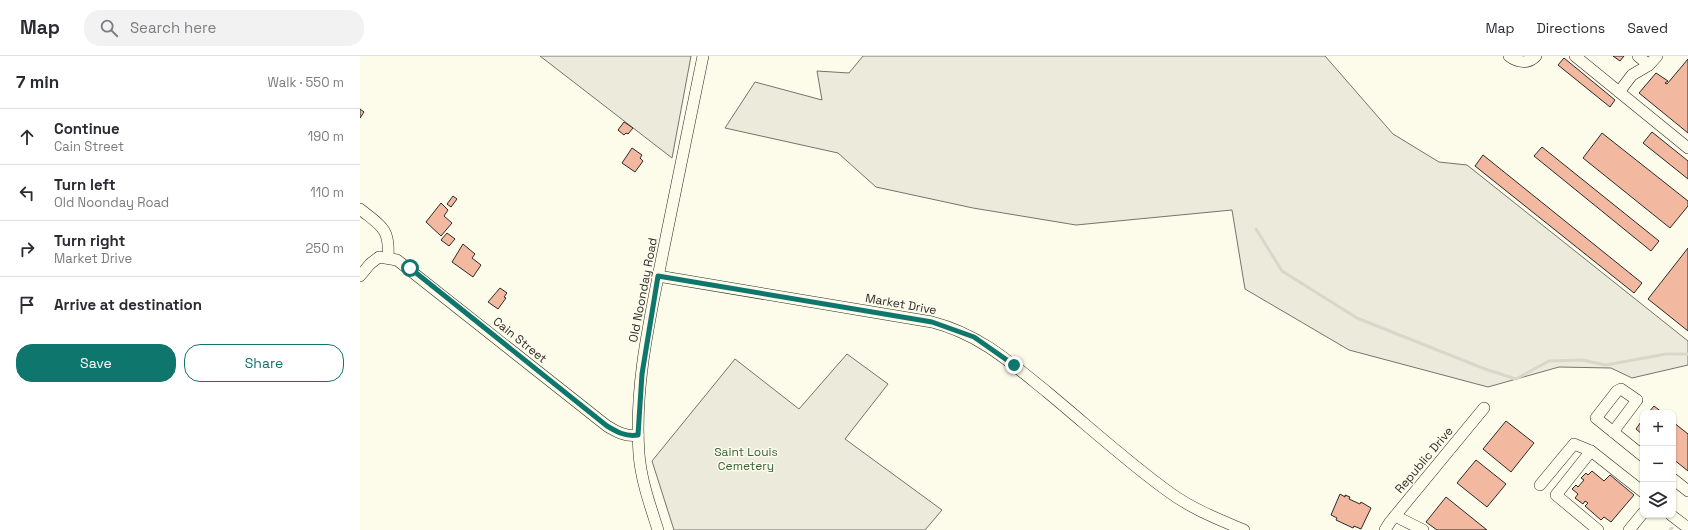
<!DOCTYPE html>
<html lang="en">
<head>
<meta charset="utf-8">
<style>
	body { margin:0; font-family:"Space Grotesk",sans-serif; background:#f2f2f3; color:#2b2b33 }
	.controls { position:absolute; right:12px; bottom:12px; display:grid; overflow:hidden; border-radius:8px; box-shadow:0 1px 3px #0004 }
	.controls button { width:36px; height:36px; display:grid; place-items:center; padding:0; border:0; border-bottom:1px solid #e1e1e2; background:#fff; color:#2b2b33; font:20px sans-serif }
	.stop { position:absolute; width:12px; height:12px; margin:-9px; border:3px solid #0f766e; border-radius:50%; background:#fff }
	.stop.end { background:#0f766e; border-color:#fff; box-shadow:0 1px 4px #0008 }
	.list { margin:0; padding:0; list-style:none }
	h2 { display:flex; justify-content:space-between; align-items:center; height:52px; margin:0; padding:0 16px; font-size:17px }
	h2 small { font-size:13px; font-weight:400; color:#7c7c81 }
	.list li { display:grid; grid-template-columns:26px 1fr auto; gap:12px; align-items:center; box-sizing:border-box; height:56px; padding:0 16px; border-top:1px solid #e1e1e2 }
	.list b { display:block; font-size:15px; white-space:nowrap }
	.list p { margin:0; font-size:13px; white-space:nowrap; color:#7c7c81 }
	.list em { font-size:13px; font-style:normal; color:#7c7c81 }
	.actions { display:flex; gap:8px; padding:12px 16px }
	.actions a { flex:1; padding:9px 0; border:1px solid #0f766e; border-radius:16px; text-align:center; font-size:14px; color:#0f766e }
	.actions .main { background:#0f766e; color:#fff }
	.icon { flex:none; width:22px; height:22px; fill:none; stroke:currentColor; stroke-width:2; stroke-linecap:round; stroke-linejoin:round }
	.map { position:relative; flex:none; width:1328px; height:474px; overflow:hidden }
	header { display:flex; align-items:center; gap:24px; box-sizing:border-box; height:56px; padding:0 20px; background:#fff; border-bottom:1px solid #e1e1e2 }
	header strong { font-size:19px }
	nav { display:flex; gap:22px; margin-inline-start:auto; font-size:14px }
	.search { width:280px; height:36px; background:#f2f2f3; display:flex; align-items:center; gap:10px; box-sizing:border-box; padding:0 14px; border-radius:16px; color:#7c7c81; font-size:15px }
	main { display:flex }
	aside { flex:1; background:#fff }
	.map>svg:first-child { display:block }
</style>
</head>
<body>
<header>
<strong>Map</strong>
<div class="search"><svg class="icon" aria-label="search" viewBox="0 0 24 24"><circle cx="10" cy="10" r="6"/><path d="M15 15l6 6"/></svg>Search here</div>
<nav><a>Map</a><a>Directions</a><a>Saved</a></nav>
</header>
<main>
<aside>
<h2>7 min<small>Walk · 550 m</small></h2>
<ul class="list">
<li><svg class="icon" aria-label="ahead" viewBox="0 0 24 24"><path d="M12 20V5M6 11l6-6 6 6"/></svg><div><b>Continue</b><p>Cain Street</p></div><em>190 m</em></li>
<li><svg class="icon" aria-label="left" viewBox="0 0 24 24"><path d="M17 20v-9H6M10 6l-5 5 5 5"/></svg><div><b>Turn left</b><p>Old Noonday Road</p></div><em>110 m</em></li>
<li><svg class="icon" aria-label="right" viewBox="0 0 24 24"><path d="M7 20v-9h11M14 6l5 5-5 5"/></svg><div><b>Turn right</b><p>Market Drive</p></div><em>250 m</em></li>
<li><svg class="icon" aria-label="arrive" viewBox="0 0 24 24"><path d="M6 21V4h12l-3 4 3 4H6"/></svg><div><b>Arrive at destination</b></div></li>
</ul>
<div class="actions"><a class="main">Save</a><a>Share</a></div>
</aside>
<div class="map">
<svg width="1328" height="474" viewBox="0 0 1328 474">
	<rect width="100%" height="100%" fill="#fdfbea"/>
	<g fill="#ecebdb" stroke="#74746e">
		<polygon points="180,0 331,0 312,102"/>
		<polygon points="503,0 965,0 1033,78 1079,106 1107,109 1328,285 1328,309 1272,322 1251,312 1199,311 1128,331 989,294 885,233 872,154 716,169 613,152 516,131 478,97 365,72 395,26 462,44 457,15 489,17"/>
		<polygon points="487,298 528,328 485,383 582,454 565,474 314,474 292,405 375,303 439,353"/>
	</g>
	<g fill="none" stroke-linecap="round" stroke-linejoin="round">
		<g stroke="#d8d7c9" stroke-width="3">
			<polyline points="896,173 922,215 997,262 1125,313 1156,323 1189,305 1222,304 1246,309 1306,298 1328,298"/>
			<polyline points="1310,474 1312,472"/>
		</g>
	</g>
	<g fill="#f2b8a0" stroke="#2b2b2b">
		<polygon points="1253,0 1264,0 1260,5"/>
		<polygon points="1204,2 1255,44 1250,51 1198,9"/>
		<polygon points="1328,3 1328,77 1279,37 1296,17 1308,25 1305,27 1307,28"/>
		<polygon points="0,53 4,56 0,62"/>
		<polygon points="264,66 273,72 268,78 266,77 264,79 258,74"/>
		<polygon points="1292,76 1328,105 1328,123 1283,87"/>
		<polygon points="1242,77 1328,145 1328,150 1310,172 1223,102"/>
		<polygon points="1182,91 1299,185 1291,195 1174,100"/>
		<polygon points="272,92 282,99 280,102 283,105 275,116 262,107"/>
		<polygon points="1123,99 1282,227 1274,237 1115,110"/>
		<polygon points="93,140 97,143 91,151 87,148"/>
		<polygon points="81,147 88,154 84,160 92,167 81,180 66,166"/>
		<polygon points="87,177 95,183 89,190 81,184"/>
		<polygon points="103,188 115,198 112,202 121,209 113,221 92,206"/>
		<polygon points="1328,192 1328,275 1288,243"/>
		<polygon points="140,232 147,237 144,241 146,242 138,253 128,246"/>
		<polygon points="1294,350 1303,357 1288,357"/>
		<polygon points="1283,363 1283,379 1276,373"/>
		<polygon points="1146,365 1174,387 1151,416 1123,393"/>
		<polygon points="1313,366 1328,378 1328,415 1313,403"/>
		<polygon points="1116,404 1146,428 1127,451 1097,427"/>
		<polygon points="1232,415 1244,425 1250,419 1274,439 1251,466 1244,461 1241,464 1225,450 1228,447 1225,445 1223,448 1215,442 1218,438 1212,433 1216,429 1218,431 1224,424 1221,422 1226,417 1228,419"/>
		<polygon points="980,438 985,441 985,439 990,441 989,443 1000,448 1001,446 1011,452 1001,473 994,470 993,472 976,464 977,462 971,459"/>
		<polygon points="1086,441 1127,474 1077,474 1066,466"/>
	</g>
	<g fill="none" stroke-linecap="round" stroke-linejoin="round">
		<defs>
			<g id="minor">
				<path d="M1149 0C1158 7 1169 8 1176 0"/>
				<polyline points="1215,0 1328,92"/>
				<polyline points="1278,0 1289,9"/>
				<polyline points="1259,36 1272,19 1289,9 1297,0"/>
				<path d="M0 153C21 170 30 172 28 201"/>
				<path d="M0 220 10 208 19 201 37 204 247 370C257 376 266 381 278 379"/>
				<path d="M298 220 572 266C619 278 650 306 687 336 727 369 766 405 809 436 832 453 858 463 884 474"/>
				<polyline points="1253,376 1277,344 1261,333 1257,335 1236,362 1283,400"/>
				<polyline points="1313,423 1328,435"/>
				<polyline points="1180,429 1214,388 1231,395"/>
				<polyline points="1311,459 1328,472"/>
				<polyline points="1035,460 1063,474"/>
				<path d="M298 474C290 449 281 424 279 398 274 330 290 262 303 196 316 131 330 65 343 0"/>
				<polyline points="1025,474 1030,466 1124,352"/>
				<polyline points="1238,474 1196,439 1231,395 1283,436"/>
				<polyline points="1269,474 1283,457"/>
			</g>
		</defs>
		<use href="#minor" stroke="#2b2b2b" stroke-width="12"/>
		<use href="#minor" stroke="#fdfbea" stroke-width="11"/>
	</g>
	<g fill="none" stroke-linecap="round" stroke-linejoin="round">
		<path stroke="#0f766e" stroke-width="5" d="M50 212 247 370C257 376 266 381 278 379L282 318 298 220 572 266 614 281 654 309"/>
	</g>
	<g text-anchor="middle" stroke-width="3" stroke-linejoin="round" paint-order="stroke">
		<g font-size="12" fill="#2b2b2b" stroke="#fdfbea">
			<text transform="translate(283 234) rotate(-79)" y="4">Old Noonday Road</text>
			<text transform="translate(541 248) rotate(10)" y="4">Market Drive</text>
			<text transform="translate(160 284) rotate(39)" y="4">Cain Street</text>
			<text transform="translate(1064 404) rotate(-50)" y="4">Republic Drive</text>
		</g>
		<g font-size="12" fill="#34623c" stroke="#fdfbea">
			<text x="386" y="400">Saint Louis<tspan x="386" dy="14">Cemetery</tspan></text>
		</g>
	</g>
</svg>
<div class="controls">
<button>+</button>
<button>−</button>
<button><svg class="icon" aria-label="layers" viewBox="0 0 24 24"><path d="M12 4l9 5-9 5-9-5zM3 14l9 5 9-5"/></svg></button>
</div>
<div class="stop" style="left:50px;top:212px"></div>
<div class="stop end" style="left:654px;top:309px"></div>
</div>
</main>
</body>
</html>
